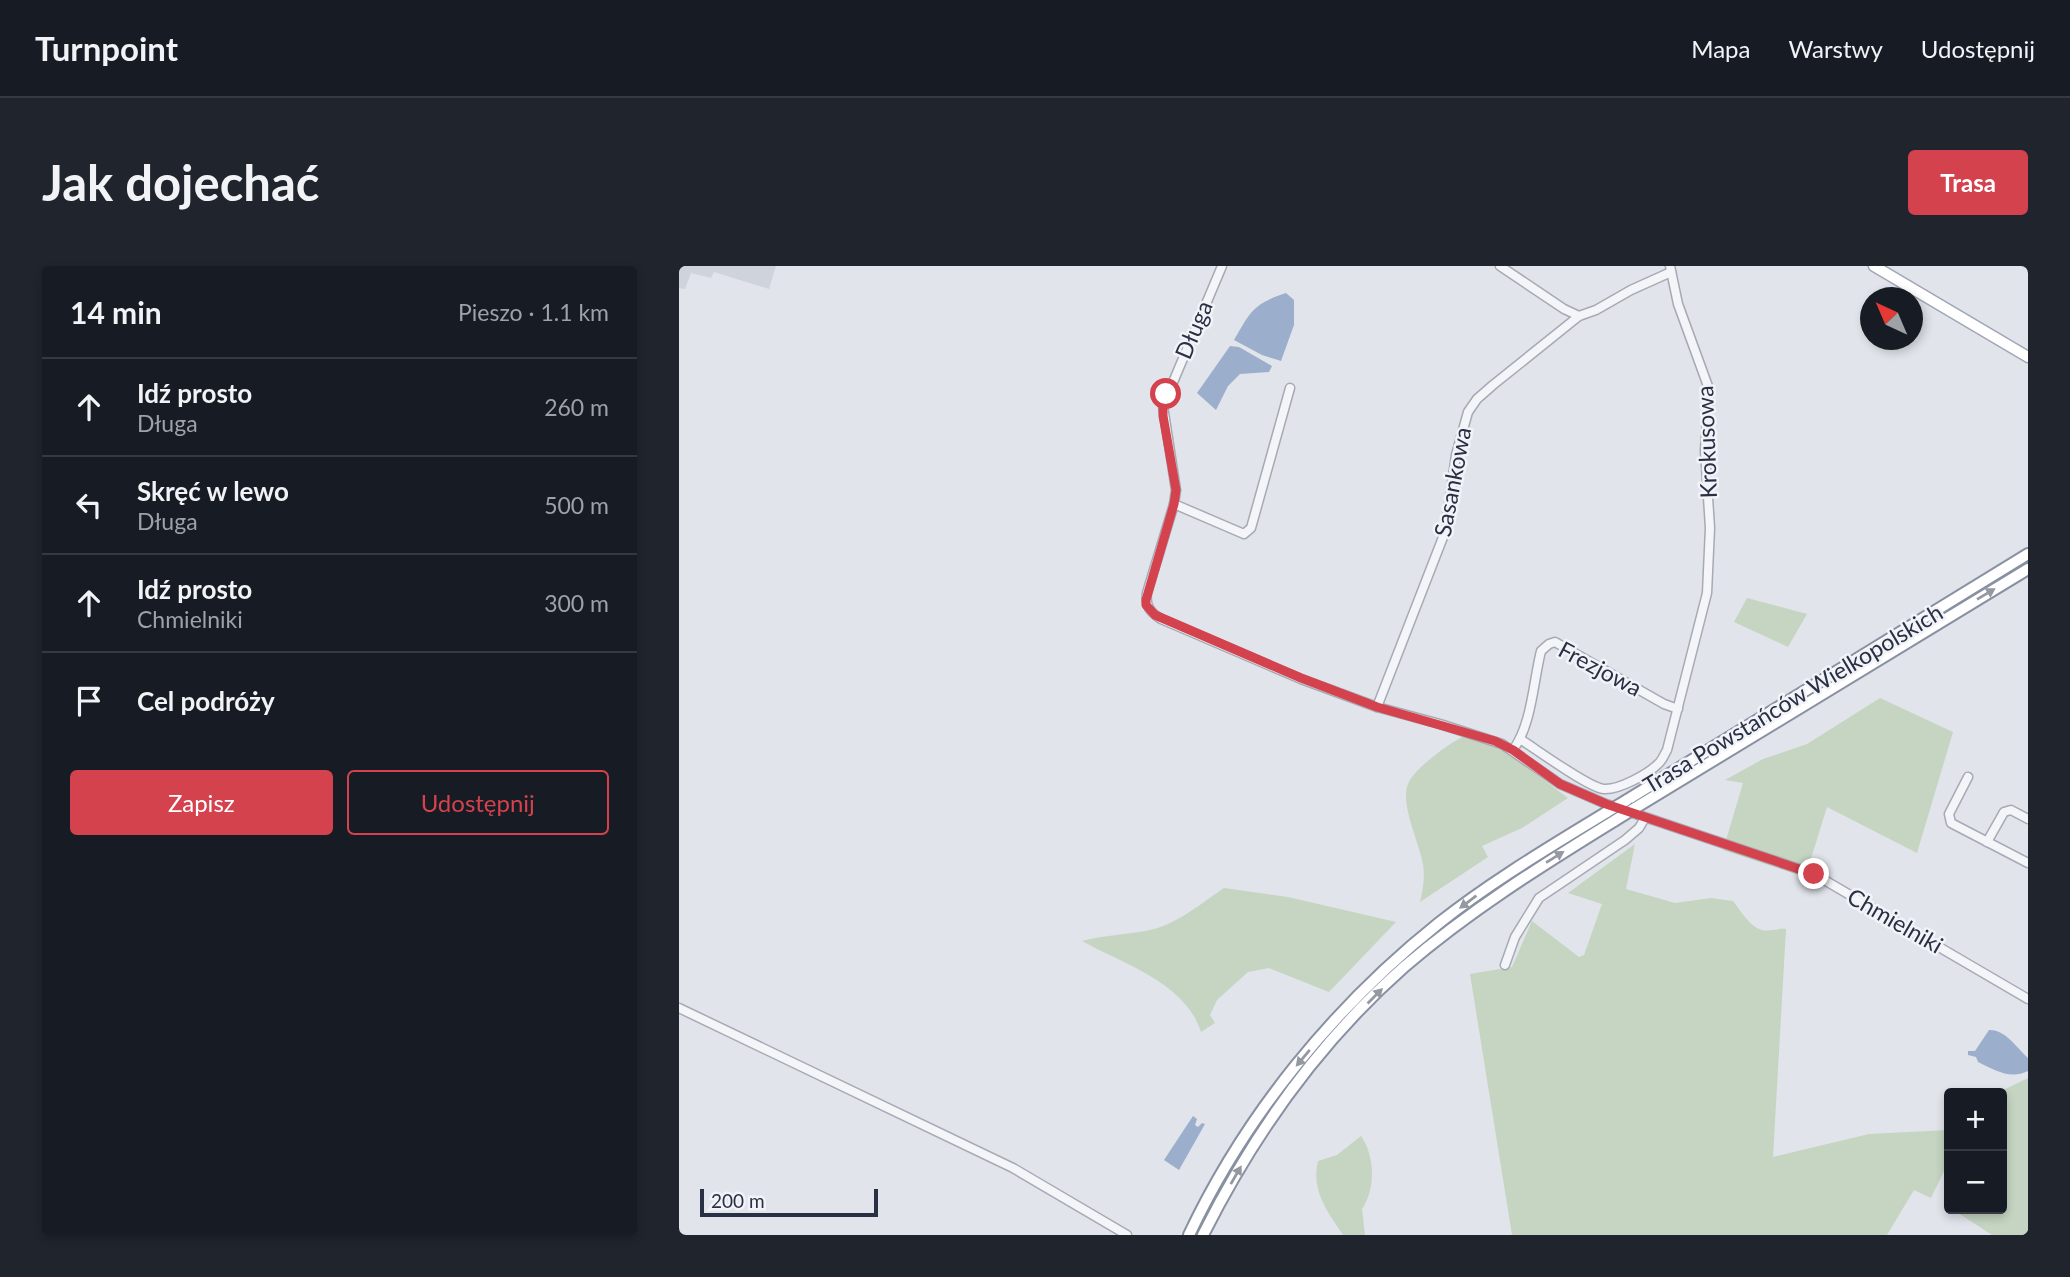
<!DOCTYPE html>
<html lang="pl">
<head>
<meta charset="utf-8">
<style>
	body { margin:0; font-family:Lato,sans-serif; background:#20242c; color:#f1f3f6 }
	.controls { position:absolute; right:21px; bottom:21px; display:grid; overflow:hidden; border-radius:7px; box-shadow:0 4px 10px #0003 }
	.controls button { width:63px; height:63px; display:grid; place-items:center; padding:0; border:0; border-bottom:2px solid #363941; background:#171b24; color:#f1f3f6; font:35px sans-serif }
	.compass { position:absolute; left:1181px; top:21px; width:63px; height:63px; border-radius:50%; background:#171b24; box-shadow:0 4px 10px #0003; rotate:316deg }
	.scale { position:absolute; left:21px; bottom:18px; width:178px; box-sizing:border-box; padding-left:7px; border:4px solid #293043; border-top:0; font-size:19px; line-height:24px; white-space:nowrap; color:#293043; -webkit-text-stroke:5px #f1f3f8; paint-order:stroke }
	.stop { position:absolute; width:21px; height:21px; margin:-16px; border:5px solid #d3424d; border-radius:50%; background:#fff }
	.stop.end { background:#d3424d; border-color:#fff; box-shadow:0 2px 7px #0008 }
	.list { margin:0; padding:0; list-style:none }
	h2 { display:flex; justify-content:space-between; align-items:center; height:91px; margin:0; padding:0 28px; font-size:30px }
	h2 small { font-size:23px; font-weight:400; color:#9ea1a6 }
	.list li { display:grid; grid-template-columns:46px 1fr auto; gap:21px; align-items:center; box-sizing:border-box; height:98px; padding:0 28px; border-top:2px solid #363941 }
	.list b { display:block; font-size:26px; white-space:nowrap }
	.list p { margin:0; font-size:23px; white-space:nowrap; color:#9ea1a6 }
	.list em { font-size:23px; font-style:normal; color:#9ea1a6 }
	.actions { display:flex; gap:14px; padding:21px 28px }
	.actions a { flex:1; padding:16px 0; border:2px solid #d3424d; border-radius:7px; text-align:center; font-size:24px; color:#d3424d }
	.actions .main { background:#d3424d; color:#fff }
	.icon { flex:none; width:38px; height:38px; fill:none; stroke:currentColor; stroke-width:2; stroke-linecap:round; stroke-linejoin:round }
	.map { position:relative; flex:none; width:1349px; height:969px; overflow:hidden; border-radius:7px }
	header { display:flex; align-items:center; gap:42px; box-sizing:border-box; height:98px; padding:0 35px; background:#171b24; border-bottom:2px solid #363941 }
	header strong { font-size:33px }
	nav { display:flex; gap:38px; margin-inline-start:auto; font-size:24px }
	.intro { display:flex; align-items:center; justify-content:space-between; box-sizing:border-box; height:168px; padding:0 42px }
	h1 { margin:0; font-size:49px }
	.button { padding:18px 32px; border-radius:7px; background:#d3424d; color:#fff; font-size:24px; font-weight:700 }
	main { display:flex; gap:42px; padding:0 42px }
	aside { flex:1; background:#171b24; border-radius:7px; box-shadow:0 4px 10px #0003 }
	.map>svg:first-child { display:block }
</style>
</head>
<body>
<header>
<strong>Turnpoint</strong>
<nav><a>Mapa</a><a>Warstwy</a><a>Udostępnij</a></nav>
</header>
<div class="intro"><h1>Jak dojechać</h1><a class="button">Trasa</a></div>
<main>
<aside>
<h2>14 min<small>Pieszo · 1.1 km</small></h2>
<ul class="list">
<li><svg class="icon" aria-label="ahead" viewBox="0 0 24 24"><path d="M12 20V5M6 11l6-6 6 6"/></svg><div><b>Idź prosto</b><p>Długa</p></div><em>260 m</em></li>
<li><svg class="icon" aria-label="left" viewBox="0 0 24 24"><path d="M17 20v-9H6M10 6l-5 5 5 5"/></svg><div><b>Skręć w lewo</b><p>Długa</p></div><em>500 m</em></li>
<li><svg class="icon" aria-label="ahead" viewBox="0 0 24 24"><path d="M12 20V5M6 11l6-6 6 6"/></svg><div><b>Idź prosto</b><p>Chmielniki</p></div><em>300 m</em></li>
<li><svg class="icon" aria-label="arrive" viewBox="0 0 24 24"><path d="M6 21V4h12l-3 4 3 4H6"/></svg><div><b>Cel podróży</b></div></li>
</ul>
<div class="actions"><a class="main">Zapisz</a><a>Udostępnij</a></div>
</aside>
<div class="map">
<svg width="1349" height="969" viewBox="0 0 1349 969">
	<rect width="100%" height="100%" fill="#e1e4ea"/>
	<polygon fill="#cfd3dc" points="0,0 97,0 90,23 35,6 32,12 12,7 6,23 0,22"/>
	<g fill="#c5d5c2">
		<polygon points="1068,332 1128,348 1109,381 1055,356"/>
		<polygon points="1201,432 1274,466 1238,587 1148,541 1130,599 1129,612 1044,584 1064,517 1046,514 1084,493 1128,478"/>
		<path d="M787 469 822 482 889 532 843 562 803 580 809 591 741 636C744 623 746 612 744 598 740 576 721 539 729 518 734 503 772 476 787 469Z"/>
		<path d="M956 578 947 623 996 637 1032 632 1054 635C1061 644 1071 661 1083 664 1091 666 1099 662 1107 663L1094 891 1190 868 1270 864V895L1252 932 1235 924 1208 969H833L791 708 833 701 853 655 900 691 905 689 923 638 889 627Z"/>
		<path d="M545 622 609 631 717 656 650 726 590 702 569 706 538 734 531 749 536 757 522 766C506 716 444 698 403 675 428 668 455 669 479 662 503 654 524 636 545 622Z"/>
		<polygon points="1349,812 1349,969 1313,969 1273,943 1323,943 1323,827 1318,827"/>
		<path d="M682 870C696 890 697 923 683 943L686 969H664C648 945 632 924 639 895L658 889Z"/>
	</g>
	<g fill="#9bafcc">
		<path d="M607 27 615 34V59L602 95 583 89 555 74C572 45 574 38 607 27Z"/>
		<polygon points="551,80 560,81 593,100 590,106 561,108 549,120 537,144 518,127"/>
		<path d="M1310 764C1326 763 1338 782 1349 792V805C1331 814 1316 804 1299 796L1297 791 1289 789V785H1296Z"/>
		<polygon points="514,850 518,853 516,859 519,861 523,857 526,858 500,904 485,894"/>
	</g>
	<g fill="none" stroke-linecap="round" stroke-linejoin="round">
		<defs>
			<g id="minor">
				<path d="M543 0 484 140 497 224 495 238 468 327C466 340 471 346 482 353L622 413 698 441 761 458 823 478 881 518 927 538 1135 608 1349 733"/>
				<polyline points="821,0 885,43 900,50"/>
				<polyline points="495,238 565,268 572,262 611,122"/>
				<polyline points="698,441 766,266 777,189 789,146 798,133 814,119 900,50 917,44 952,24 992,6"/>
				<path d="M841 473C857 483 910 522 925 523 940 524 969 508 979 498 983 495 985 489 988 484L1028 327 1031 262 1026 185 1030 123 999 38 991 0"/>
				<path d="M834 484C853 458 854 417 862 385L870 378 876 376 985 438 999 443"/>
				<polyline points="1289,511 1270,548 1272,557 1349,597"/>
				<polyline points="1308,576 1325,546 1332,544 1349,553"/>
				<polyline points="826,699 836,671 860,632 946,574 960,562 966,552"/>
				<polyline points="0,742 334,902 448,969"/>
			</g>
			<polyline id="major" points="1195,0 1349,91"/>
			<g id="highway">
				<polyline points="948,534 1349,288"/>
				<polyline points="956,542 1349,303"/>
				<path d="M510 969C567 848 656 740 760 657 813 615 871 581 928 546"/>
				<path d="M524 969C574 869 641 775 725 701 790 645 862 600 935 555"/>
			</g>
		</defs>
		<use href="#minor" stroke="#a6aab5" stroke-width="11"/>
		<use href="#major" stroke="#a0a7b7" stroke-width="13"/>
		<use href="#highway" stroke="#8890a2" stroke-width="14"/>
		<use href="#minor" stroke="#f4f5f8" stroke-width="8"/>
		<use href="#major" stroke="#fff" stroke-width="10"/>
		<use href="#highway" stroke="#fff" stroke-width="10"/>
		<defs>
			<g id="highway-bridge">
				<polyline points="928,546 948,534"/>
				<polyline points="935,555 956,542"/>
			</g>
		</defs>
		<use href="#highway-bridge" stroke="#8890a2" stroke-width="14" stroke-linecap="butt"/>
		<use href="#highway-bridge" stroke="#fff" stroke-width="10"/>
	</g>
	<defs><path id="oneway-solid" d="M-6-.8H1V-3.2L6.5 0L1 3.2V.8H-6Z" transform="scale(1.75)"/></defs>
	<g fill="#9498a1">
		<use href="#oneway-solid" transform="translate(1307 328) rotate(-31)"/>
		<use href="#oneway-solid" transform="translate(876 591) rotate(-32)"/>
		<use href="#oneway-solid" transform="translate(789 636) rotate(143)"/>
		<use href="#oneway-solid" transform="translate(696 730) rotate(-45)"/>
		<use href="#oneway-solid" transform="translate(624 792) rotate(130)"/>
		<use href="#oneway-solid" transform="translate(557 909) rotate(-60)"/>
	</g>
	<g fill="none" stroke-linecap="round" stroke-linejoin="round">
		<polyline stroke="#d3424d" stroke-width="9" points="487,128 484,139 484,150 497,224 495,238 467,334 467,339 476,349 622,412 698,441 816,475 834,484 881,518 927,538 1135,608"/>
	</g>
	<g text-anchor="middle" stroke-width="5" stroke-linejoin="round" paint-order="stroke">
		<g font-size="23" fill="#293043" stroke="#f1f3f8">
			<text transform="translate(515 64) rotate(-67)" y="8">Długa</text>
			<text transform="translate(1028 176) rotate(-92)" y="8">Krokusowa</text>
			<text transform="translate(774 216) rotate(-79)" y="8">Sasankowa</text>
			<text transform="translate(921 403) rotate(28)" y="8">Frezjowa</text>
			<text transform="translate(1114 433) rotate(-31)" y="8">Trasa Powstańców Wielkopolskich</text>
			<text transform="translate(1216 655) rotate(30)" y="8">Chmielniki</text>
		</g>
	</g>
</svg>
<div class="controls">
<button>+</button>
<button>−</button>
</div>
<svg class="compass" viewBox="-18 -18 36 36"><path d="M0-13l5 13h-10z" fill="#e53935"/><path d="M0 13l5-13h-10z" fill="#9ea1a6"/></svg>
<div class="scale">200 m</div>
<div class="stop" style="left:487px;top:128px"></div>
<div class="stop end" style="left:1135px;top:608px"></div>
</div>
</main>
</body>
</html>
